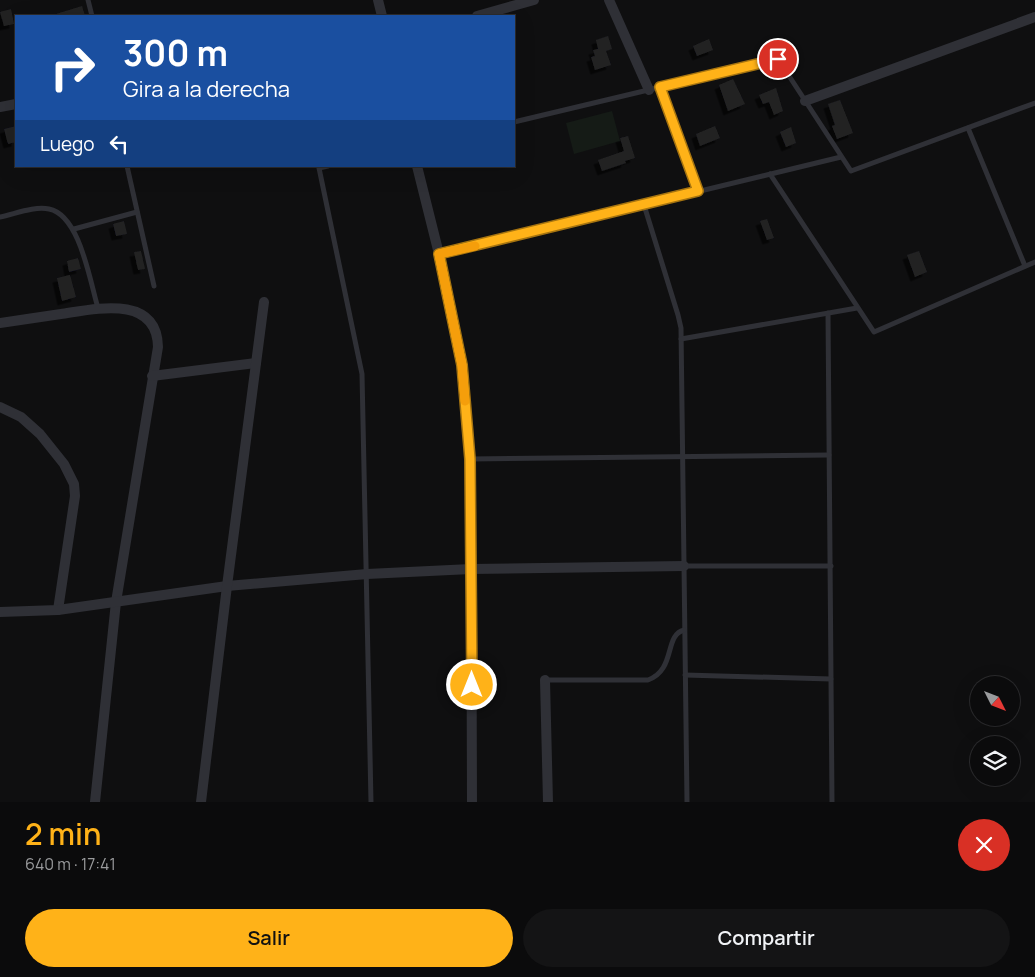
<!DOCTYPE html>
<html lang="es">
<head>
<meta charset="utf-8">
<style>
  :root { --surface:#0b0b0c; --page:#141415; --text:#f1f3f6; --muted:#9a9b9d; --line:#2b2b2d; --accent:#ffb218 }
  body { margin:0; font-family:Manrope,sans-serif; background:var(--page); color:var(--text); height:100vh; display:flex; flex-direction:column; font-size:19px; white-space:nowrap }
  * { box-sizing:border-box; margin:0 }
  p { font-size:16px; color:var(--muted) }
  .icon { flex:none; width:28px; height:28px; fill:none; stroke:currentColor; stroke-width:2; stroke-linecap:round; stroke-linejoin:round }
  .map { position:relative; height:802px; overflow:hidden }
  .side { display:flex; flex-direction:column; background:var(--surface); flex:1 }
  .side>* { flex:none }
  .hud { position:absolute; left:15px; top:15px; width:500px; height:152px; border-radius:0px; box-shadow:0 5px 20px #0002,0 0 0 1px var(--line); background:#1a4fa0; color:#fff; overflow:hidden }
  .needle { width:32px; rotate:132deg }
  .fabs { position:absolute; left:970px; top:676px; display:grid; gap:10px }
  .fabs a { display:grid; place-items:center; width:50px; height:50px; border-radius:50%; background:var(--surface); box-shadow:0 5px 20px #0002,0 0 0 1px var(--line); font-size:25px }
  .pin { position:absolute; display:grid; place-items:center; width:42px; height:42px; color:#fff; margin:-21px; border:2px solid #fff; border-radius:50%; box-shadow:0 1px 5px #0007 }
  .me { position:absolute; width:55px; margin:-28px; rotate:0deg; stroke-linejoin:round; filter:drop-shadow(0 0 4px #0008) }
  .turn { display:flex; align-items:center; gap:18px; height:105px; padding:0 25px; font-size:22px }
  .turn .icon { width:65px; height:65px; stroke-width:2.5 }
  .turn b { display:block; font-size:35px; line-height:42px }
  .then { display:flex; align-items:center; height:48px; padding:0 25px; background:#0003; gap:10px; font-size:19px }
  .round { display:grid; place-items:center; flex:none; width:52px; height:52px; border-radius:26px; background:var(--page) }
  .head { display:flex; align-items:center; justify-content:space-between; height:85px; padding:0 25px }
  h1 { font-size:30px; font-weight:600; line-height:38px; color:var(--accent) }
  .cta { display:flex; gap:10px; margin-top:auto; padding:10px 25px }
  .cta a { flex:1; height:58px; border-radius:30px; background:var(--accent); color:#111; font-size:20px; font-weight:600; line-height:58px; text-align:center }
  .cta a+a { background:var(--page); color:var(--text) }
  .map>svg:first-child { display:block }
</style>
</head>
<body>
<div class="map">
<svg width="1035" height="802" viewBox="0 0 1035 802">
  <defs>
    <filter id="shadow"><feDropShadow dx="-4.5" dy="4.5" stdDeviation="0" flood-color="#0009"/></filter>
  </defs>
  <rect width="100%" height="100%" fill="#0f0f10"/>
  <polygon fill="#151b16" points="612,111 620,141 574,154 566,123"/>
  <g fill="#222224" filter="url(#shadow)">
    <polygon points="82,6 85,16 56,16 56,14"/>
    <polygon points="11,9 14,24 4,26 0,12"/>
    <polygon points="608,36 612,49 606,51 611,65 595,70 591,57 595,56 593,50 598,49 596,40"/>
    <polygon points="709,39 713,50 697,56 693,46"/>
    <polygon points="733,79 745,104 728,111 719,85"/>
    <polygon points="776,88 783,111 774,115 769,102 763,104 759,95"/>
    <polygon points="840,100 853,133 837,139 832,126 835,125 828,104"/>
    <polygon points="16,126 16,142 8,144 4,129"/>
    <polygon points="715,126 720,138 700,146 696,134"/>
    <polygon points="791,127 796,143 786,147 780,132"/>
    <polygon points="628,136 635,158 625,161 626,163 602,171 598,160 624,151 620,138"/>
    <polygon points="767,219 774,238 767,240 760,221"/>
    <polygon points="124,221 127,234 116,236 113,224"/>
    <polygon points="141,251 145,269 138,270 134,252"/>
    <polygon points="919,251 927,272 915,277 907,255"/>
    <polygon points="78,258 81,269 69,272 67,261"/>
    <polygon points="70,275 76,297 62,301 57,278"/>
  </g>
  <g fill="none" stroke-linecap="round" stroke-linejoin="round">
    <g stroke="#2f3036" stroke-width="5">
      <polyline points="88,0 92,16"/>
      <polyline points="514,122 778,59 851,171 1035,103"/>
      <polyline points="968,128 1025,266"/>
      <polyline points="127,166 154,286"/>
      <polyline points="328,166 319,168 362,374 371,802"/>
      <polyline points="770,174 874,332 1035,262"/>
      <polyline points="644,205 678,315 681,328 687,802"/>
      <path d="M0,217C15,214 34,206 49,209C80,215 90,282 98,308"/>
      <polyline points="74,229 137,212"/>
      <polyline points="439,254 841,157"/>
      <polyline points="828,313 832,802"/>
      <polyline points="681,339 857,308"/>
      <polyline points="470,459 829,455"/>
      <polyline points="684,566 831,566"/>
      <polyline points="685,675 831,679"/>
      <path d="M545,680H648C676,670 664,635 684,630"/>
    </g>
    <g stroke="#2f3036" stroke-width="10">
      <polyline points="378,0 382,16"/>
      <polyline points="609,0 649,90"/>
      <polyline points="477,16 534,0"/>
      <polyline points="660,87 698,191"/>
      <polyline points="805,101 1035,17"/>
      <polyline points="0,107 16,104"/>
      <polyline points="417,166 439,254 462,365 471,472 472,802"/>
      <path d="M0,323C20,320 41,317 61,314C95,309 157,294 158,347L116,602L95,802"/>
      <polyline points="152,376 256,363"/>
      <polyline points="0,407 21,417 40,434 64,464 74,484 75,496 58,610"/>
      <polyline points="0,612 58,610 227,586 367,574 471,569 684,566"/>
      <polyline points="545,680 548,802"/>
      <polyline points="201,802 227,586 264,302"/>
    </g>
  </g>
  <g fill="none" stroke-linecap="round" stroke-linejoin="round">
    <g stroke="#a67410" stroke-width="12">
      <polyline id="route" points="472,685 470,459 462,365 439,254 698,191 660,87 778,59"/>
    </g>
    <use href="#route" stroke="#ffb218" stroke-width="9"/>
    <polyline stroke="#f59e0b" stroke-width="9" points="465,401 462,365 439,254 475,246"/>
  </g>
</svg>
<div class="fabs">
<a><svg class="needle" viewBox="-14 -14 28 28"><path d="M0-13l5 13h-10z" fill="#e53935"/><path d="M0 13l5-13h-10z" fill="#9a9b9d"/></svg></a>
<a><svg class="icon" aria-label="layers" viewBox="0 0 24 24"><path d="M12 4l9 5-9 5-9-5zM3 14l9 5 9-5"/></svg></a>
</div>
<div class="pin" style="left:778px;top:59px;background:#d93025"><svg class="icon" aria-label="arrive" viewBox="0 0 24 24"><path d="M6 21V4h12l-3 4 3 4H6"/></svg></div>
<svg class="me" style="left:472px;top:685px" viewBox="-20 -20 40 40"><circle r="17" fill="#ffb218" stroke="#fff" stroke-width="3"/><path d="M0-11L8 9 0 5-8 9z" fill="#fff"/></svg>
<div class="hud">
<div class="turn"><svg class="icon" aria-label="right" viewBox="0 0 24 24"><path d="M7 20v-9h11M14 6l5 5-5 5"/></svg><div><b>300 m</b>Gira a la derecha</div></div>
<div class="then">Luego<svg class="icon" aria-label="left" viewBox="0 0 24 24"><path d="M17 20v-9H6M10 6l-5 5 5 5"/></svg></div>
</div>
</div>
<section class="side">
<div class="head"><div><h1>2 min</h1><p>640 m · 17:41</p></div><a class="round" style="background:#d93025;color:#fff"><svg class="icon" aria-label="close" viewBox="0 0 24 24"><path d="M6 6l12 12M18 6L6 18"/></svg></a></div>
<div class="cta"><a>Salir</a><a>Compartir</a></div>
</section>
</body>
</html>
